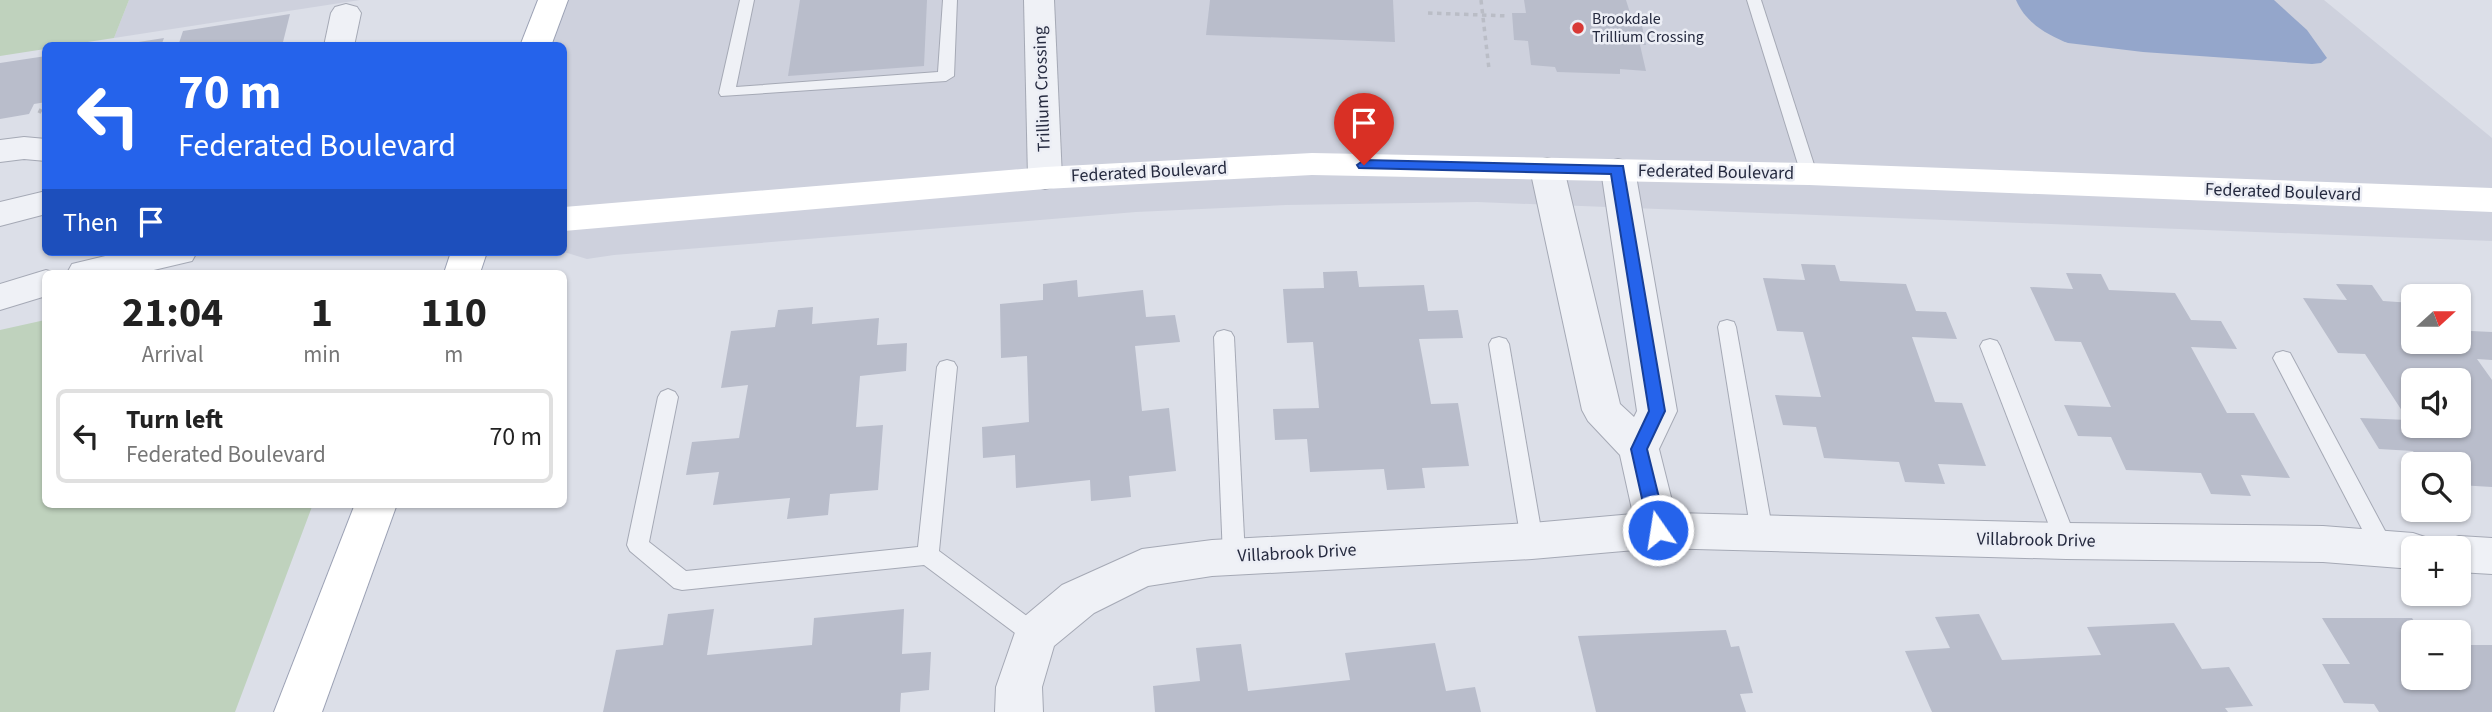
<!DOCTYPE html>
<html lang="en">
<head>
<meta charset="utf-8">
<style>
  :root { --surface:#fff; --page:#f6f6f6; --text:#222; --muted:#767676; --line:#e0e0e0 }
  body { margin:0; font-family:"Source Sans 3",sans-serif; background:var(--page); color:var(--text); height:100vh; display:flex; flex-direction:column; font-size:26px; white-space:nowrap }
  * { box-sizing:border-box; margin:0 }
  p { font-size:23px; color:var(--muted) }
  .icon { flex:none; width:38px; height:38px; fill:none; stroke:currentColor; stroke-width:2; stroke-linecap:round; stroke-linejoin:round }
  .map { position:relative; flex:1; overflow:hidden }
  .details { position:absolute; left:42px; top:270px; width:525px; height:238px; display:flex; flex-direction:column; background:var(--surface); border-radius:10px; box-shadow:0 2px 5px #0004 }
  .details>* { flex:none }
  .hud { position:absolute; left:42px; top:42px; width:525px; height:214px; border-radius:10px; box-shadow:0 2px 5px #0004; background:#2563eb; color:#fff; overflow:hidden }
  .needle { width:46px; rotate:69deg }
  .fabs { position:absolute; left:2401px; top:284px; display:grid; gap:14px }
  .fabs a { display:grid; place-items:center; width:70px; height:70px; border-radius:10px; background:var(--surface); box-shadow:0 2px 5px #0004; font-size:35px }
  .pin { position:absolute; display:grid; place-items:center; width:60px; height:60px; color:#fff; margin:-72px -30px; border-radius:50% 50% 50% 0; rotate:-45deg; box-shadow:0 0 7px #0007 }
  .pin .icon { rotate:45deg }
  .me { position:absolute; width:77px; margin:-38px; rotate:347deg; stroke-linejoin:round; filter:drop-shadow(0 0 5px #0008) }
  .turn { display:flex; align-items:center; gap:24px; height:147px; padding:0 21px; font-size:32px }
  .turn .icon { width:91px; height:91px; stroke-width:2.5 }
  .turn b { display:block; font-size:49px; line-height:60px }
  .then { display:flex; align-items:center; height:66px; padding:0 21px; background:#0003; gap:14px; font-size:26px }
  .eta { display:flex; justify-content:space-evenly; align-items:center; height:119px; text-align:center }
  .eta b { font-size:42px; font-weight:700; line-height:49px }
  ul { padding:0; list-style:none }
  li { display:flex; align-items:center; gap:21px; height:94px; margin:0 14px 10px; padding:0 7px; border:4px solid var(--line); border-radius:10px }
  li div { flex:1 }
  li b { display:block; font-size:26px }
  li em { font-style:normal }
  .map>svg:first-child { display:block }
</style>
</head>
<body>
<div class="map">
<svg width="2492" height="712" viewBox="0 0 2492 712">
  <rect width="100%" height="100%" fill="#dcdfe8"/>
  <g fill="#ced1dd">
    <polygon points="129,0 360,0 114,38"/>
    <polygon points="553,0 2324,0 2492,138 2492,241 1477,202 1286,205 1136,212 614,255 587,259 564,252 564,46 535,46"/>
  </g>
  <g fill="#bfd2bd">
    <polygon points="0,0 129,0 114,38 68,45 46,46 45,49 0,56"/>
    <polygon points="45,320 46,504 313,504 235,712 0,712 0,330"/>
  </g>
  <path fill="#94a6cb" d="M2016,0H2274L2307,30L2327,58L2321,63L2312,64L2143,52L2068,43C2047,35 2025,22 2016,0Z"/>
  <g fill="#b9bdcb" fill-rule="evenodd">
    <polygon points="800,0 927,0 924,66 788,76"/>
    <polygon points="1210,0 1393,0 1395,42 1206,35"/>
    <polygon points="1524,0 1626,0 1631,16 1640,16 1646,45 1640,45 1646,71 1620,69 1620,74 1557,72 1555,67 1531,65 1528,41 1514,40 1512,13 1526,13"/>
    <polygon points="290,14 282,46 178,46 183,31"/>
    <polygon points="164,38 161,46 126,46 126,44"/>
    <polygon points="46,56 46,102 34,104 29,114 0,119 0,63"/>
    <polygon points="1801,264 1835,265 1840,281 1906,284 1916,311 1946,312 1957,339 1912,337 1935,402 1962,403 1986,466 1938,464 1945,484 1905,482 1899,462 1824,458 1816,427 1783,425 1775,395 1821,397 1803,332 1777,331 1763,278 1805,280"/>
    <polygon points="1357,271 1359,287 1424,285 1428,311 1458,310 1463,338 1419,339 1431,404 1458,403 1469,466 1422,468 1425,488 1387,490 1384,469 1310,472 1307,439 1275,440 1273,409 1319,408 1313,342 1287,343 1283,289 1324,288 1323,272"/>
    <polygon points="2066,273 2101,274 2109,290 2175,293 2191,320 2221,321 2237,349 2191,347 2227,413 2254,413 2290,478 2241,475 2251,496 2211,494 2201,473 2126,470 2111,437 2078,436 2064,405 2111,407 2081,342 2055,341 2030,287 2073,289"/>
    <polygon points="1077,280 1078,297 1143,290 1146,317 1175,315 1180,342 1135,346 1142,411 1169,408 1176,471 1129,476 1131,497 1091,501 1090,480 1016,488 1015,455 983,458 982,427 1029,422 1027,356 1001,358 1000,304 1043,300 1043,284"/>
    <path d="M2336,284L2372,285L2383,301L2413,303V341H2459V314L2471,331L2492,332V360L2477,359L2492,380V487L2459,485V464H2421L2413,451L2379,449L2360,418L2408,420L2365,354L2338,353L2303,298L2347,300ZM2413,380H2459V425H2413Z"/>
    <polygon points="813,307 812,324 879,318 877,345 907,343 906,371 860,376 856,427 883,425 878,490 830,494 828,515 787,519 790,498 713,505 719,472 686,475 692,442 739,438 748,385 721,388 731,331 775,327 778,310"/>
    <polygon points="714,609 707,655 812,645 814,618 904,609 902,654 931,652 929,690 901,693 900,712 603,712 616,650 663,645 668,614"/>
    <polygon points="1979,614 2002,660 2101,655 2087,627 2174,623 2202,669 2229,667 2253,706 2225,708 2228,712 1932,712 1905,651 1950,648 1935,617"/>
    <polygon points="2322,618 2412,618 2421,632 2413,632 2413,677 2459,677 2459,645 2492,645 2492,712 2379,712 2374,704 2344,703 2322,664 2350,664"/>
    <polygon points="1726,630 1731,647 1739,646 1753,693 1740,694 1746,712 1596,712 1578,636"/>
    <polygon points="1435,643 1446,691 1475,687 1481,712 1155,712 1153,686 1200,681 1196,648 1241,644 1248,691 1350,680 1345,653"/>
  </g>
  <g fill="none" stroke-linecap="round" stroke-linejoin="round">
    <g stroke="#a5a9b5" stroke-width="2">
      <g id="service">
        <polygon points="740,0 754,0 736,87 938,72 943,0 957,0 954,76 946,81 721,96 719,93"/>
        <polygon points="1747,0 1761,0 1817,174 1815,178 1803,178 1801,174"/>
        <polygon points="1727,320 1734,322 1736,327 1773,533 1770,539 1762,542 1754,539 1751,533 1718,327 1720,322"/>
        <polygon points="1224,330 1231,332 1234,337 1245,557 1242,563 1234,566 1226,563 1223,557 1214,337 1217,332"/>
        <polygon points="1499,337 1506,339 1509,344 1543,541 1540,547 1532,550 1524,547 1521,541 1489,344 1492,339"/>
        <polygon points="1990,339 1997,341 2000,346 2077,541 2074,547 2066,550 2058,547 2055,541 1980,346 1983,341"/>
        <polygon points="2283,351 2290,353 2391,542 2394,548 2391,554 2383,557 2375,554 2273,358 2276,353"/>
        <polygon points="947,360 954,362 957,367 939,551 1043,628 1046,635 1043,642 1035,645 1027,642 924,565 682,590 674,588 630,551 627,545 658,397 661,392 668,389 675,392 678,397 649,542 686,571 918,547 937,367 940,362"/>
      </g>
    </g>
    <g stroke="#a5a9b5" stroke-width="2">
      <g id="minor">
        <polygon points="1024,0 1054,0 1062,178 1057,186 1045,189 1033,186 1028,178"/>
        <polygon points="346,4 357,7 361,13 354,46 324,46 331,13 335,7"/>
        <polygon points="24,137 46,139 46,161 24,159 0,162 0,140"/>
        <polygon points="1547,158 1559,161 1564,169 1620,404 1634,417 1637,411 1601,170 1606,162 1618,159 1630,162 1635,170 1677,411 1659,449 1675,513 2066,523 2323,526 2413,533 2428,538 2433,548 2413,548 2413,569 2323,562 2066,559 1658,548 1532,559 1212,576 1148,586 1094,613 1054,646 1042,687 1043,712 995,712 996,687 1019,621 1062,585 1142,549 1212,540 1532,523 1633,514 1620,455 1588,421 1582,410 1530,169 1535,161"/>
        <polygon points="46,191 46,214 0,226 0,202"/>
        <polygon points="2459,536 2492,538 2492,574 2459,572 2459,548 2440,548 2444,541"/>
      </g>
    </g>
    <g stroke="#a5a9b5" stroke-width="2">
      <g id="tertiary">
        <polygon points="122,252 197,252 192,261 141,273 67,273 72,264"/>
        <polygon points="46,270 56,273 46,273 46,296 0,310 0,284"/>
      </g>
    </g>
    <g stroke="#9ba1b4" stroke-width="2">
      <g id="primary">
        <polygon points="538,0 568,0 551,46 520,46"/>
        <polygon points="451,252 487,252 480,273 444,273"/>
        <polygon points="355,504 397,504 322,712 274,712"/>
      </g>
    </g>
    <g stroke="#babdc6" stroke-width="3.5" stroke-dasharray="4.5 4.5" stroke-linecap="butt">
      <polyline points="1481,0 1489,69"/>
      <polyline points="1428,13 1508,16"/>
      <polyline points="39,113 45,102"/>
    </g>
    <use href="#service" fill="#eff1f6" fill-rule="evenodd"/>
    <use href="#minor" fill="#eff1f6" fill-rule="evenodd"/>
    <use href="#tertiary" fill="#eff1f6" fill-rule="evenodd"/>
    <polygon fill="#fff" fill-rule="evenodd" points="1312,153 1809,163 2492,188 2492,212 1809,185 1312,175 1045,189 564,231 564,207 1045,167"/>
    <use href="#primary" fill="#fff" fill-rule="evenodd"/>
  </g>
  <polygon fill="#2563eb" stroke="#184099" stroke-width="2" points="1364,160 1623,166 1665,411 1647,449 1667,530 1664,535 1658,538 1652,535 1649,530 1631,449 1649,411 1611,174 1359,168 1357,165"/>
  <circle fill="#d83936" stroke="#eceef5" stroke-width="2.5" cx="1578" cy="28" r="7"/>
  <g text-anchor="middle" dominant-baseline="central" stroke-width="5" stroke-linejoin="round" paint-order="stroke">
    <g font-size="16" fill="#252a3f" stroke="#eceef5" text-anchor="start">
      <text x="1592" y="19">Brookdale<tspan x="1592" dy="18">Trillium Crossing</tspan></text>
    </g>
    <g font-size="18" fill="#252a3f" stroke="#eceef5">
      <text transform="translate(1042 89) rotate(-92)">Trillium Crossing</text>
      <text transform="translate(1149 172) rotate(-3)">Federated Boulevard</text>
      <text transform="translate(1716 172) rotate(1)">Federated Boulevard</text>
      <text transform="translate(2283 192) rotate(2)">Federated Boulevard</text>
      <text transform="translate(2036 540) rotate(1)">Villabrook Drive</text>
      <text transform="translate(1297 553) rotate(-3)">Villabrook Drive</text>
    </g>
  </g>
</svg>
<div class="fabs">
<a><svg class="needle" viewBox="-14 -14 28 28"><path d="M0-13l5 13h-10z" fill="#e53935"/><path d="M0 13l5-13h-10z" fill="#767676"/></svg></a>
<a><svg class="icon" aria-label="sound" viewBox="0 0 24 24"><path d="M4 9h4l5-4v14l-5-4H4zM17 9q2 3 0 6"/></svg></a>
<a><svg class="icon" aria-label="search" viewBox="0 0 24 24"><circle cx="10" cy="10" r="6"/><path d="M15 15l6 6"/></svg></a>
<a>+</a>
<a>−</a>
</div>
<div class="pin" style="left:1364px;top:165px;background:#d93025"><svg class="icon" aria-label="arrive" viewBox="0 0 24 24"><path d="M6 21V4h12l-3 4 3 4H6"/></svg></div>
<svg class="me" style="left:1658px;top:530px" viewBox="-20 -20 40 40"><circle r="17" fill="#2563eb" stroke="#fff" stroke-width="3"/><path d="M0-11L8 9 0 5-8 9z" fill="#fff"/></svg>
<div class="hud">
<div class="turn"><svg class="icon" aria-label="left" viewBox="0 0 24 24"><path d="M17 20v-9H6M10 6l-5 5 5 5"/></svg><div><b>70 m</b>Federated Boulevard</div></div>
<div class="then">Then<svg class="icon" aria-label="arrive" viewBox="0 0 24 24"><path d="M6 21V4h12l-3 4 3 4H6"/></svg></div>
</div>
<section class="details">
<div class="eta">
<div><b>21:04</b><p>Arrival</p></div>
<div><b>1</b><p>min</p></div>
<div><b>110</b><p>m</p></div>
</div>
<ul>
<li><svg class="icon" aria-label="left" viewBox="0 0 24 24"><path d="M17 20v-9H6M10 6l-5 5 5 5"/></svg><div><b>Turn left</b><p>Federated Boulevard</p></div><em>70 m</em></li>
</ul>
</section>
</div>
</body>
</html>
